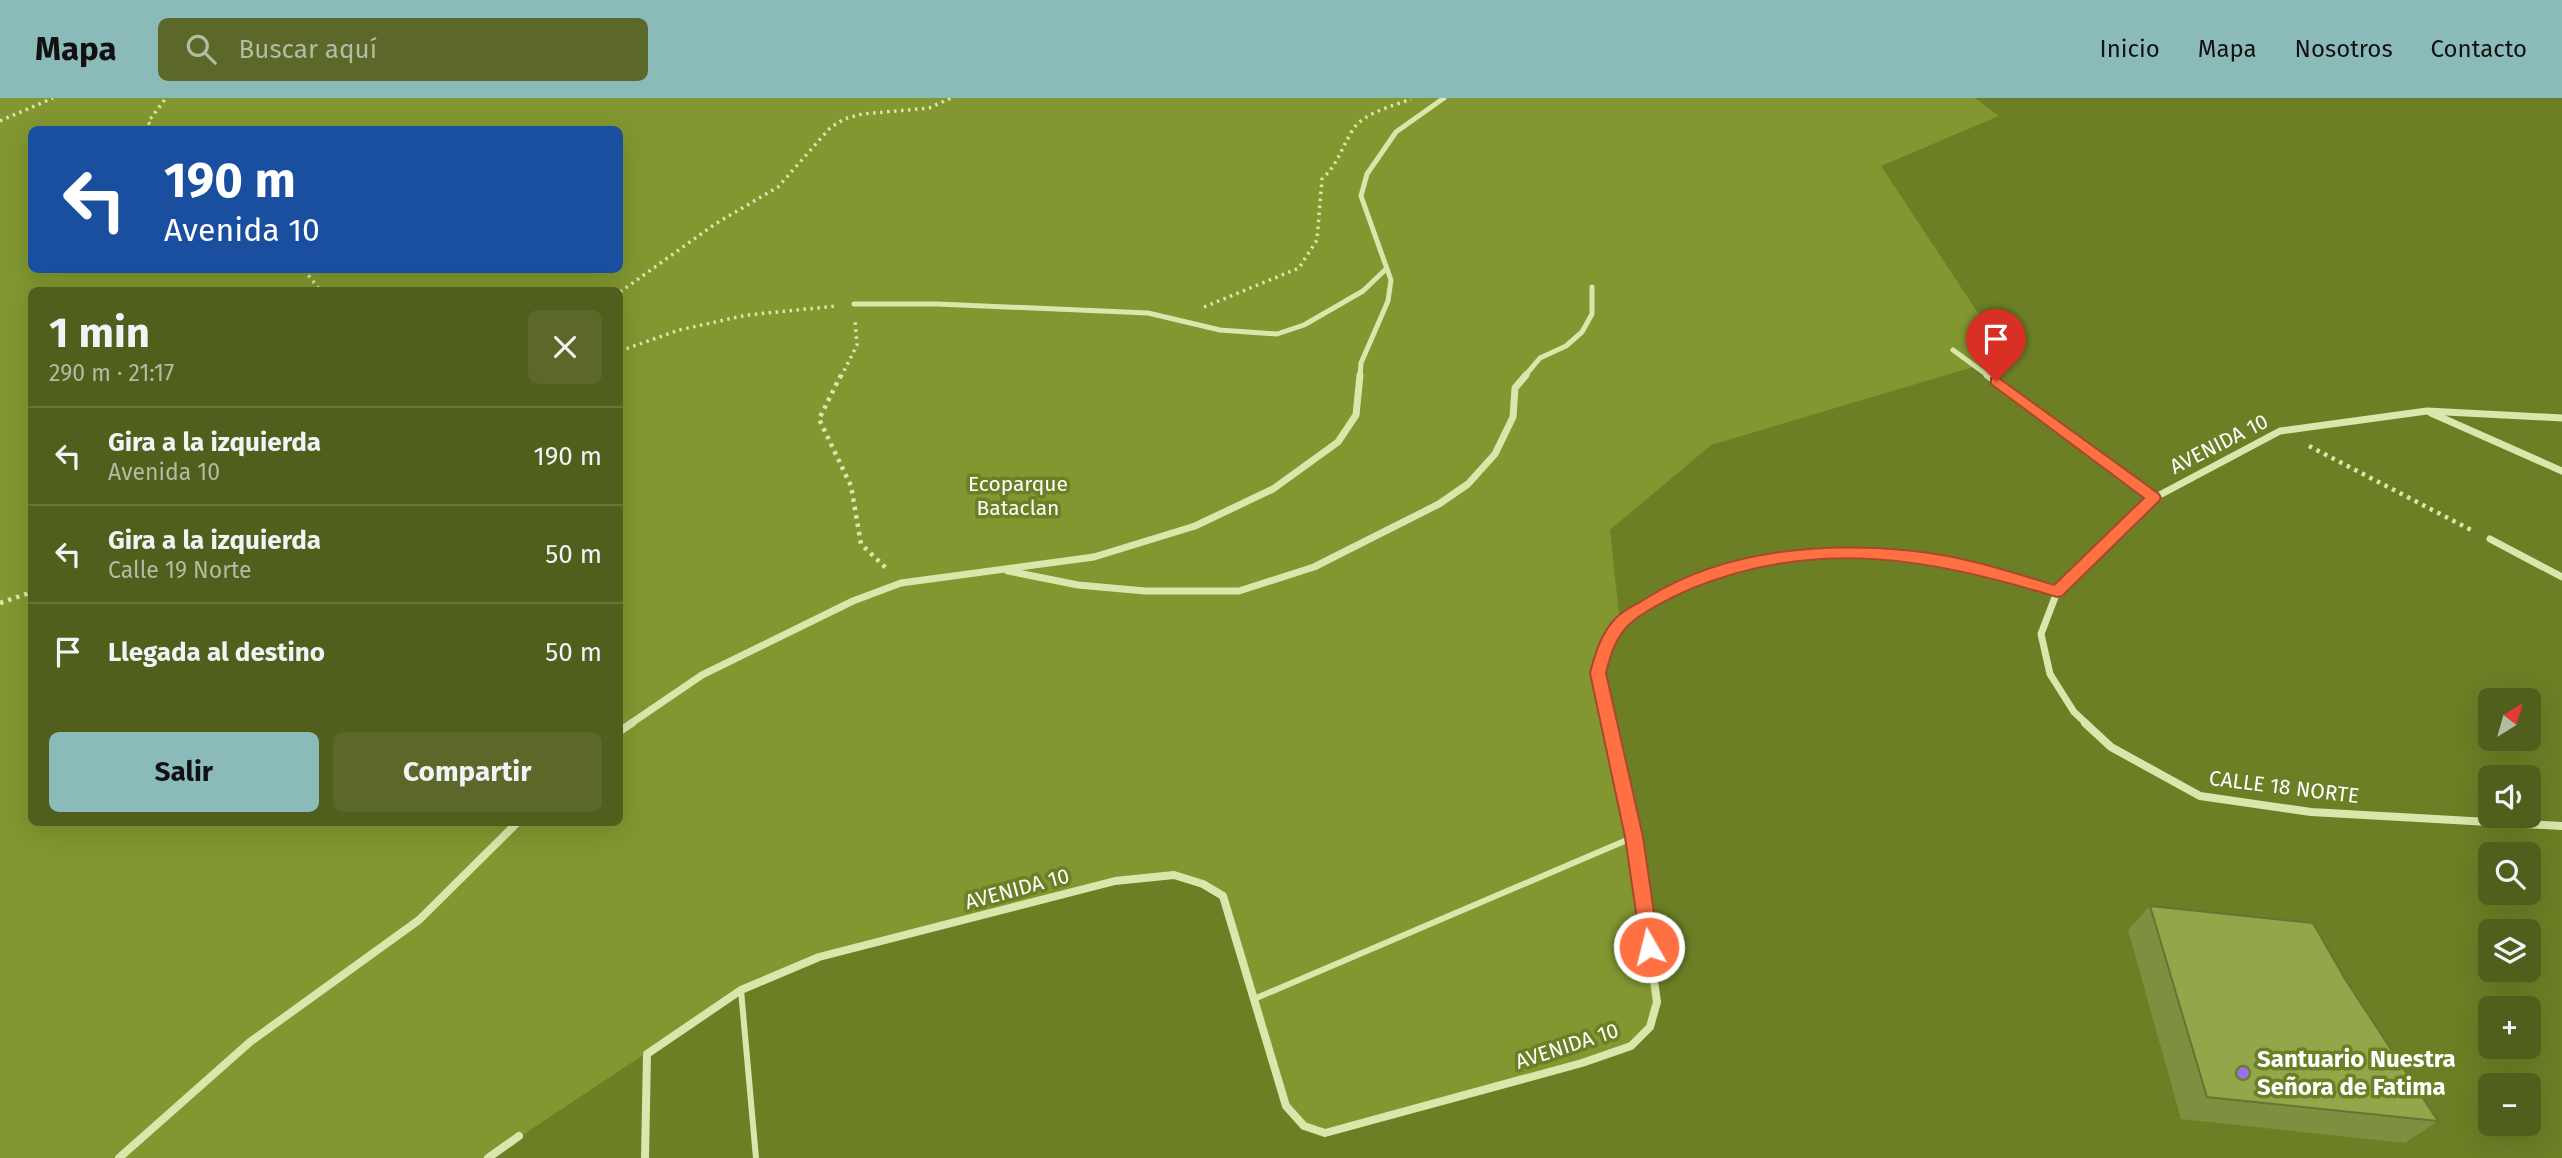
<!DOCTYPE html>
<html lang="es">
<head>
<meta charset="utf-8">
<style>
  :root { --surface:#515f1c; --page:#5b6829; --text:#f1f3f6; --muted:#b4bba3; --line:#67743b; --accent:#8bbbb9 }
  body { margin:0; font-family:"Fira Sans",sans-serif; background:var(--page); color:var(--text); height:100vh; display:flex; flex-direction:column; font-size:26px; white-space:nowrap }
  * { box-sizing:border-box; margin:0 }
  p { font-size:23px; color:var(--muted) }
  .icon { flex:none; width:38px; height:38px; fill:none; stroke:currentColor; stroke-width:2; stroke-linecap:round; stroke-linejoin:round }
  .map { position:relative; flex:1; overflow:hidden }
  .sheet { position:absolute; left:28px; top:189px; width:595px; height:539px; display:flex; flex-direction:column; background:var(--surface); border-radius:10px; box-shadow:0 7px 28px #0002 }
  .sheet>* { flex:none }
  .hud { position:absolute; left:28px; top:28px; width:595px; height:147px; border-radius:10px; box-shadow:0 7px 28px #0002; background:#1a4fa0; color:#fff; overflow:hidden }
  .needle { width:46px; rotate:37deg }
  .buttons { position:absolute; left:2478px; top:590px; display:grid; gap:14px }
  .buttons a { display:grid; place-items:center; width:63px; height:63px; border-radius:10px; background:var(--surface); box-shadow:0 7px 28px #0002; font-size:35px }
  .pin { position:absolute; display:grid; place-items:center; width:60px; height:60px; color:#fff; margin:-72px -30px; border-radius:50% 50% 50% 0; rotate:-45deg; box-shadow:0 0 7px #0007 }
  .pin .icon { rotate:45deg }
  .me { position:absolute; width:77px; margin:-38px; rotate:352deg; stroke-linejoin:round; filter:drop-shadow(0 0 5px #0008) }
  .turn { display:flex; align-items:center; gap:24px; height:147px; padding:0 21px; font-size:32px }
  .turn .icon { width:91px; height:91px; stroke-width:2.5 }
  .turn b { display:block; font-size:49px; line-height:60px }
  .round { display:grid; place-items:center; flex:none; width:74px; height:74px; border-radius:10px; background:var(--page) }
  .summary { display:flex; align-items:center; justify-content:space-between; height:119px; padding:0 21px }
  h1 { font-size:42px; font-weight:700; line-height:52px }
  .cta { display:flex; gap:14px; margin-top:auto; padding:14px 21px }
  .cta a { flex:1; height:80px; border-radius:10px; background:var(--accent); color:#111; font-size:28px; font-weight:700; line-height:80px; text-align:center }
  .cta a+a { background:var(--page); color:var(--text) }
  ul { padding:0; list-style:none }
  li { display:flex; align-items:center; gap:21px; height:98px; padding:0 21px; border-top:2px solid var(--line) }
  li div { flex:1 }
  li b { display:block; font-size:26px }
  li em { font-style:normal }
  header { display:flex; align-items:center; gap:42px; box-sizing:border-box; height:98px; padding:0 35px; background:var(--accent); color:#111 }
  header strong { font-size:33px }
  nav { display:flex; gap:38px; margin-inline-start:auto; font-size:24px }
  .search { width:490px; height:63px; background:var(--page); display:flex; align-items:center; gap:18px; box-sizing:border-box; padding:0 24px; border-radius:10px; color:var(--muted); font-size:26px }
  .map>svg:first-child { display:block }
</style>
</head>
<body>
<header>
<strong>Mapa</strong>
<div class="search"><svg class="icon" aria-label="search" viewBox="0 0 24 24"><circle cx="10" cy="10" r="6"/><path d="M15 15l6 6"/></svg>Buscar aquí</div>
<nav><a>Inicio</a><a>Mapa</a><a>Nosotros</a><a>Contacto</a></nav>
</header>
<div class="map">
<svg width="2562" height="1060" viewBox="0 0 2562 1060">
  <rect width="100%" height="100%" fill="#6c7f25"/>
  <path fill="#829730" fill-rule="evenodd" d="M0,0H1975L1999,18L1881,68L2007,259L1711,347L1610,432L1620,525L1604,551L1598,575L1634,739L1657,904L1650,929L1631,948L1325,1035L1304,1028L1286,1008L1223,798L1174,777L1115,783L819,859L741,892L488,1060H0ZM32,32H620V172H32ZM32,192H620V724H32Z"/>
  <g fill="none" stroke-linecap="round" stroke-linejoin="round">
    <g stroke="#dae6ab" stroke-width="3.5" stroke-dasharray="2.5 4.5" stroke-linecap="butt">
      <polyline points="0,23 53,0"/>
      <polyline points="154,32 148,24 166,0"/>
      <polyline points="304,172 320,192"/>
      <polyline points="620,194 715,126 778,89 830,30 844,21 862,16 929,10 951,0"/>
      <path d="M1204,209L1299,170L1317,142L1322,81C1338,66 1341,51 1352,33C1362,15 1393,8 1411,1"/>
      <polyline points="620,253 679,232 747,217 837,208"/>
      <polyline points="841,279 857,247 855,222"/>
    </g>
    <g stroke="#dae6ab" stroke-width="4.5" stroke-dasharray="3.5 5" stroke-linecap="butt">
      <polyline points="841,277 819,321 851,388 861,446 888,472"/>
      <polyline points="2309,348 2475,434"/>
      <polyline points="0,505 32,494"/>
    </g>
    <g stroke="#dae6ab" stroke-width="6">
      <polyline points="741,892 756,1060"/>
      <polyline points="1254,901 1634,739"/>
    </g>
    <g stroke="#dae6ab" stroke-width="5">
      <polyline points="854,206 937,206 1148,215 1220,232 1277,236 1304,227 1363,193 1386,171"/>
      <polyline points="1953,252 1990,279"/>
      <polyline points="1360,279 1361,265 1388,203 1391,182 1361,98 1367,76 1396,34 1444,0"/>
      <polyline points="1524,279 1540,260 1566,248 1582,234 1592,216 1592,189"/>
    </g>
    <g stroke="#dae6ab" stroke-width="7">
      <polyline points="1987,277 2154,400"/>
      <polyline points="2431,315 2562,373"/>
      <polyline points="2490,441 2562,479"/>
      <polyline points="1008,473 1078,487 1145,493 1239,493 1314,469 1439,406 1468,386 1495,356 1513,319 1515,290 1526,277"/>
      <polyline points="630,626 702,577 853,503 901,485 1094,459 1195,428 1273,391 1338,344 1356,317 1360,277"/>
      <path d="M1609,626C1606,611 1597,590 1598,575C1600,538 1630,515 1659,500C1788,432 1924,455 2057,494"/>
      <polyline points="2087,626 2074,614 2050,576 2041,536 2057,494 2154,400 2280,333 2427,313 2562,320"/>
    </g>
    <g stroke="#dae6ab" stroke-width="8">
      <polyline points="2085,625 2111,649 2200,698 2311,714 2562,728"/>
      <polyline points="620,633 632,625"/>
      <polyline points="119,1060 250,944 419,822 518,724"/>
      <polyline points="488,1060 519,1038"/>
      <polyline points="645,1060 647,956 741,892 819,859 1115,783 1174,777 1203,786 1223,798 1286,1008 1304,1028 1325,1035 1582,965 1631,948 1650,929 1657,904 1634,739 1609,625"/>
    </g>
  </g>
  <polygon fill="#7e8f3f" points="2150,808 2438,1023 2405,1045 2181,1021 2128,832"/>
  <polygon fill="#93a649" stroke="#677433" stroke-width="2" points="2150,808 2313,825 2345,881 2438,1023 2207,999"/>
  <path fill="#ff7043" stroke="#a6492c" stroke-width="2" d="M1996,278L2159,396L2161,400L2159,403L2062,498L2057,499C1932,461 1818,439 1693,490C1674,498 1637,516 1625,531C1614,544 1610,559 1606,575L1643,739L1659,849L1656,855L1649,857L1642,855L1625,739L1590,575C1595,556 1601,536 1614,522C1621,513 1636,507 1645,501C1724,451 1824,444 1914,453C1962,458 2008,473 2054,487L2144,400L1991,286V280Z"/>
  <circle fill="#9e70f0" stroke="#6c7f25" stroke-width="2.5" cx="2243" cy="975" r="7"/>
  <g text-anchor="middle" dominant-baseline="central" stroke-width="7" stroke-linejoin="round" paint-order="stroke">
    <g font-size="21" fill="#fff" stroke="#6c7f25">
      <text transform="translate(2219 346) rotate(-27)">AVENIDA 10</text>
      <text transform="translate(2284 689) rotate(7)">CALLE 18 NORTE</text>
      <text transform="translate(1017 791) rotate(-15)">AVENIDA 10</text>
      <text transform="translate(1567 948) rotate(-18)">AVENIDA 10</text>
    </g>
    <g font-size="21" fill="#fff" stroke="#6c7f25">
      <text x="1018" y="386">Ecoparque<tspan x="1018" dy="24">Bataclan</tspan></text>
    </g>
    <g font-size="24" font-weight="bold" fill="#fff" stroke="#6c7f25" text-anchor="start">
      <text x="2257" y="961">Santuario Nuestra<tspan x="2257" dy="28">Señora de Fatima</tspan></text>
    </g>
  </g>
</svg>
<div class="buttons">
<a><svg class="needle" viewBox="-14 -14 28 28"><path d="M0-13l5 13h-10z" fill="#e53935"/><path d="M0 13l5-13h-10z" fill="#b4bba3"/></svg></a>
<a><svg class="icon" aria-label="sound" viewBox="0 0 24 24"><path d="M4 9h4l5-4v14l-5-4H4zM17 9q2 3 0 6"/></svg></a>
<a><svg class="icon" aria-label="search" viewBox="0 0 24 24"><circle cx="10" cy="10" r="6"/><path d="M15 15l6 6"/></svg></a>
<a><svg class="icon" aria-label="layers" viewBox="0 0 24 24"><path d="M12 4l9 5-9 5-9-5zM3 14l9 5 9-5"/></svg></a>
<a>+</a>
<a>−</a>
</div>
<div class="pin" style="left:1996px;top:283px;background:#d93025"><svg class="icon" aria-label="arrive" viewBox="0 0 24 24"><path d="M6 21V4h12l-3 4 3 4H6"/></svg></div>
<svg class="me" style="left:1649px;top:849px" viewBox="-20 -20 40 40"><circle r="17" fill="#ff7043" stroke="#fff" stroke-width="3"/><path d="M0-11L8 9 0 5-8 9z" fill="#fff"/></svg>
<div class="hud">
<div class="turn"><svg class="icon" aria-label="left" viewBox="0 0 24 24"><path d="M17 20v-9H6M10 6l-5 5 5 5"/></svg><div><b>190 m</b>Avenida 10</div></div>
</div>
<section class="sheet">
<div class="summary"><div><h1>1 min</h1><p>290 m · 21:17</p></div><a class="round"><svg class="icon" aria-label="close" viewBox="0 0 24 24"><path d="M6 6l12 12M18 6L6 18"/></svg></a></div>
<ul>
<li><svg class="icon" aria-label="left" viewBox="0 0 24 24"><path d="M17 20v-9H6M10 6l-5 5 5 5"/></svg><div><b>Gira a la izquierda</b><p>Avenida 10</p></div><em>190 m</em></li>
<li><svg class="icon" aria-label="left" viewBox="0 0 24 24"><path d="M17 20v-9H6M10 6l-5 5 5 5"/></svg><div><b>Gira a la izquierda</b><p>Calle 19 Norte</p></div><em>50 m</em></li>
<li><svg class="icon" aria-label="arrive" viewBox="0 0 24 24"><path d="M6 21V4h12l-3 4 3 4H6"/></svg><div><b>Llegada al destino</b></div><em>50 m</em></li>
</ul>
<div class="cta"><a>Salir</a><a>Compartir</a></div>
</section>
</div>
</body>
</html>
